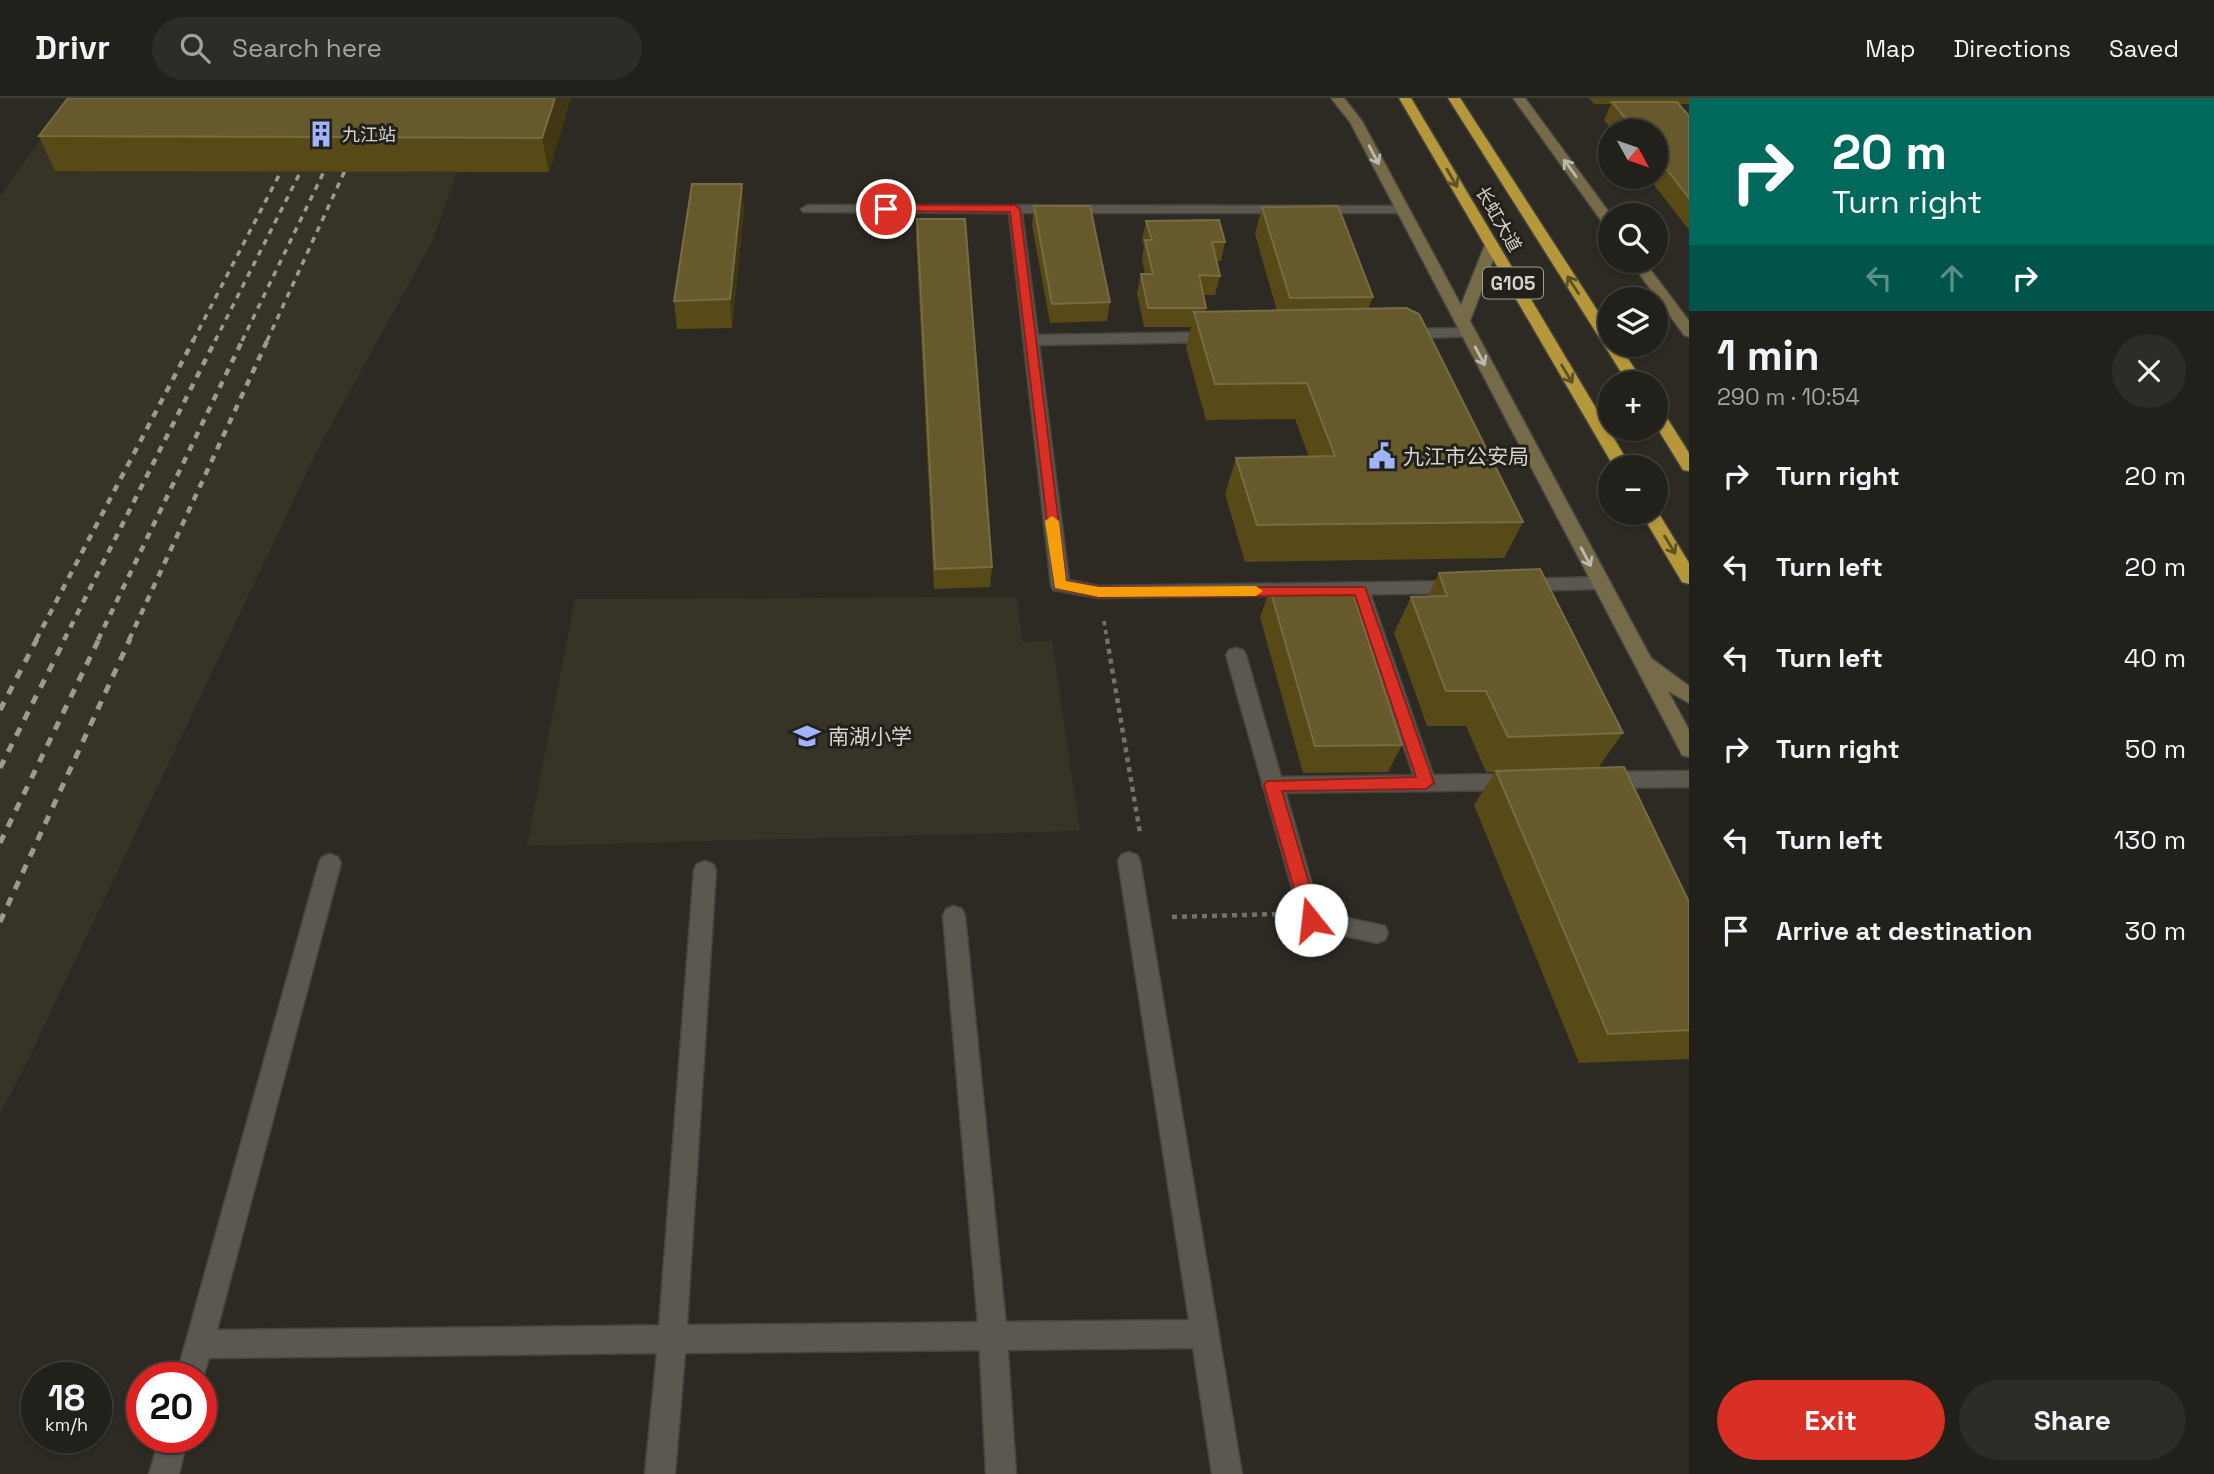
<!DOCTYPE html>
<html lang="en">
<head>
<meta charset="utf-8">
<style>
  :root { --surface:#21201a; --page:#2d2d27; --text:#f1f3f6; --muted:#a2a3a2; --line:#3e3e39; --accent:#d93025 }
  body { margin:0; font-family:"Space Grotesk","Noto Sans SC",sans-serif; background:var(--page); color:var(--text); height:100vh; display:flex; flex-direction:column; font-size:26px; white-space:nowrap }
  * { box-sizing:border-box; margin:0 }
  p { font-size:23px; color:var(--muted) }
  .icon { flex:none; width:38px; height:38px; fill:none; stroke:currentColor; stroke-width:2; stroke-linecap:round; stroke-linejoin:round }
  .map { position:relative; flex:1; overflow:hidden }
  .drawer { display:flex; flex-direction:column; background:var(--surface); width:525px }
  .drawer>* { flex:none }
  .hud { background:#00695c; color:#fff; overflow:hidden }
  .needle { width:46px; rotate:130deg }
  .fabs { position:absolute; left:1598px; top:21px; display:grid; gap:14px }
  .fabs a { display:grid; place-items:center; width:70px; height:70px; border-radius:50%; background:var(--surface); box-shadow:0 2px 5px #0004,0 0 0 2px var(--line); font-size:35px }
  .speed { position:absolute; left:21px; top:1264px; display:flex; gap:14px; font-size:35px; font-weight:700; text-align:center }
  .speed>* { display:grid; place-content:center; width:91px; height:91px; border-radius:50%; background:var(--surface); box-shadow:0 2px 5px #0004,0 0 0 2px var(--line); line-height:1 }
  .speed small { font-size:18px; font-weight:400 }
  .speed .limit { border:10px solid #d22; background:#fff; color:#111 }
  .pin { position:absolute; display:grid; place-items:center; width:60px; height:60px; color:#fff; margin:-30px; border:4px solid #fff; border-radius:50%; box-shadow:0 2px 7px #0007 }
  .me { position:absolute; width:77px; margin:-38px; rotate:344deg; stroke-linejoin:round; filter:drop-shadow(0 0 5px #0008) }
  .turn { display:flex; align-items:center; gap:24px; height:147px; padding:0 28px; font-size:32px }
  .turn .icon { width:91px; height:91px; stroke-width:2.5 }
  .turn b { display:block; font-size:49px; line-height:60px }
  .lanes { display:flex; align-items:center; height:66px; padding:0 28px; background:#0003; justify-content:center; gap:35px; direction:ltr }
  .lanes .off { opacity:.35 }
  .round { display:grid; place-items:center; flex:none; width:74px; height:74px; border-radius:37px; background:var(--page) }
  .head { display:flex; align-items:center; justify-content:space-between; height:119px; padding:0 28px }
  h1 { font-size:42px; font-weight:700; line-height:52px }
  .cta { display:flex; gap:14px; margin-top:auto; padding:14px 28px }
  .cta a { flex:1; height:80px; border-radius:42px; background:var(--accent); color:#fff; font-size:28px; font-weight:700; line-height:80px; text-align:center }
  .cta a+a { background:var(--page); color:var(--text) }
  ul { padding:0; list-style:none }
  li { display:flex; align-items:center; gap:21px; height:91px; padding:0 28px }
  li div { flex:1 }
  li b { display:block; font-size:26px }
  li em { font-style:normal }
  header { display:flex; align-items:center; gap:42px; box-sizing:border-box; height:98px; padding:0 35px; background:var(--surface); border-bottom:2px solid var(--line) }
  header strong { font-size:33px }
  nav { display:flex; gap:38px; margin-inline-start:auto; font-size:24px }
  .search { width:490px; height:63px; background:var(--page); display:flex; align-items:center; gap:18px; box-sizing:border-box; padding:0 24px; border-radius:38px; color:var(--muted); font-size:26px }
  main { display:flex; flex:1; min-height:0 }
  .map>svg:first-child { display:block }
</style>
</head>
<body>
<header>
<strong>Drivr</strong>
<div class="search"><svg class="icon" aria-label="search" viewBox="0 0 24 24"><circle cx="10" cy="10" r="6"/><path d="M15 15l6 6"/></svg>Search here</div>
<nav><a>Map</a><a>Directions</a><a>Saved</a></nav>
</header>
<main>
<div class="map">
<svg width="1689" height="1376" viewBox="0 0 1689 1376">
  <rect width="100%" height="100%" fill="#2c2a22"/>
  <g fill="#373326">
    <polygon points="70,0 484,0 432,144 319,349 26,966 0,1016 0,98"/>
    <polygon points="1017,499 1022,544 1052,543 1080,733 527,748 575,501"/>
  </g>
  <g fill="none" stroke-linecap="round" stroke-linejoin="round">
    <g stroke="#46443f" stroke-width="3">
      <g id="lane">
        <polygon points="1360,486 1367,487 1369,492 1436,685 1433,691 1426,693 1419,691 1416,685 1351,492 1353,487"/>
        <polygon points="1236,550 1243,552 1246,557 1320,814 1385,828 1388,835 1385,842 1377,845 1303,829 1226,557 1229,552"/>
        <polygon points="705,763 713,766 716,772 686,1242 682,1252 672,1256 662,1252 658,1242 694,772 697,766"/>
        <polygon points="954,808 962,811 965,818 1007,1238 1016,1376 986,1376 979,1238 943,818 946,811"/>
      </g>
    </g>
    <g stroke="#46443f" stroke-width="3">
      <g id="street">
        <polygon points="808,107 1407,108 1407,114 1402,115 1022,115 1038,237 1217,234 1225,239 1217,244 1039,247 1069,482 1099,488 1461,483 1468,484 1470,489 1468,494 1461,495 1099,500 1053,492 1051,487 1009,115 803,114 801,111"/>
        <polygon points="1468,230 1473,232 1476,235 1473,238 1400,241 1392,236 1400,231"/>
        <polygon points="1599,479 1606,480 1608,485 1606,490 1599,491 1521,493 1514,492 1512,487 1514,482 1521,481"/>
        <polygon points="1689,673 1689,689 1603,690 1596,688 1593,682 1596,676 1603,674"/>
        <polygon points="1515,676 1522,678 1525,684 1522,690 1515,692 1272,695 1265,693 1262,687 1265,681 1272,679"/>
        <polygon points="1129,754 1137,757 1140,763 1242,1376 1212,1376 1193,1250 685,1255 675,1376 645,1376 657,1255 209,1260 201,1286 201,1279 176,1279 319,765 322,759 330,756 338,759 341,765 217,1232 1189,1222 1118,763 1121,757"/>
        <polygon points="160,1339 188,1339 179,1376 149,1376"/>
      </g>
    </g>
    <g stroke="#46443f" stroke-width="3">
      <g id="secondary">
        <polygon points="1331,0 1344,0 1362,23 1461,207 1484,149 1491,145 1498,149 1470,223 1651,560 1689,588 1689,605 1668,593 1689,632 1689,659 1682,657 1679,651 1350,24"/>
        <polygon points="1513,0 1525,0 1611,117 1610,129 1605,128"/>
        <polygon points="1630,163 1644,163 1689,223 1689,239 1684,237"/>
      </g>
    </g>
    <g stroke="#46443f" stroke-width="3">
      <g id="highway">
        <polygon points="1399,0 1411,0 1631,369 1614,369"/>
        <polygon points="1448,0 1460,0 1610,232 1610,247 1619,247 1644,285 1628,285"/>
        <polygon points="1656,311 1662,312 1689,355 1689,373 1683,372 1656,328"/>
        <polygon points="1656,411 1689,465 1689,486 1682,484 1641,415 1656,415"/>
      </g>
    </g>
    <polyline stroke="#74726c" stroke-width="3.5" stroke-dasharray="4.5 4.5" stroke-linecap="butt" points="1104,523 1107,542"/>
    <g stroke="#74726c" stroke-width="4.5" stroke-dasharray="5 5" stroke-linecap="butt">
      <polyline points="1107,541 1140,735"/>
      <polyline points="1172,819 1279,816"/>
    </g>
    <use href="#lane" fill="#5b5850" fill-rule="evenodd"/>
    <use href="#street" fill="#5b5850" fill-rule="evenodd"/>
    <use href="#secondary" fill="#766b49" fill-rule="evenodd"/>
    <use href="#highway" fill="#b4983a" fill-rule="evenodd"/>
    <g stroke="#9c9a94" stroke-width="3.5" stroke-dasharray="6 6" stroke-linecap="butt">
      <polyline points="193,243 290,56"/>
      <polyline points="215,243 309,57"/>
      <polyline points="242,243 332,57"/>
      <polyline points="267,243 353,55"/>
    </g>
    <g stroke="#9c9a94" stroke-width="4.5" stroke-dasharray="7 7" stroke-linecap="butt">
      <polyline points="36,542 194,241"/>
      <polyline points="64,542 216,241"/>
      <polyline points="98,542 243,241"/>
      <polyline points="129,542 268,241"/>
    </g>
    <g stroke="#9c9a94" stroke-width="5" stroke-dasharray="9 9" stroke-linecap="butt">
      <polyline points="0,612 37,541"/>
      <polyline points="0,670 65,541"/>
      <polyline points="0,745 99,541"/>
      <polyline points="0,824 130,541"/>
    </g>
  </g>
  <g fill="#584a17">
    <polygon points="68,0 571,0 549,74 55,73 39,38"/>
    <polygon points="1589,0 1689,0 1689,6 1679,6 1689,18 1689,132 1648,79 1656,79 1656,33 1613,33 1604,22 1611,6 1594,6"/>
    <polygon points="742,86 744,113 732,230 677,231 674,203"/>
    <polygon points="1034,108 1110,204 1107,223 1050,225 1032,127"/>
    <polygon points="1262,109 1373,199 1368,211 1523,424 1504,460 1245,464 1225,396 1236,360 1309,359 1295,321 1206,322 1186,250 1191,229 1144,229 1137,195 1141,176 1145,176 1142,161 1144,148 1142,142 1146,123 1225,144 1221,163 1216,163 1220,178 1215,197 1203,197 1206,210 1205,214 1277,213 1255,136"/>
    <polygon points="917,121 992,469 990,489 934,491 916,140"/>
    <polygon points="1439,475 1623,635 1598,670 1689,804 1689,961 1579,965 1474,707 1495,674 1486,674 1466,628 1427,628 1394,535 1411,499 1428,498"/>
    <polygon points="1270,491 1402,647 1388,674 1303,675 1260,519"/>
  </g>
  <g fill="#413713">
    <polygon points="555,0 571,0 549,74 542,40"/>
    <polygon points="742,86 744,113 732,230 730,201"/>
  </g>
  <g fill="#66592b" stroke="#776c44" stroke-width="2">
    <polygon points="68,0 555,0 542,40 39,38"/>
    <polygon points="1612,4 1677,4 1689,18 1689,100 1656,58 1656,33 1636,33"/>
    <polygon points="692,86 742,86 730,201 674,203"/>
    <polygon points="1034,108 1090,108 1110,204 1052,206"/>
    <polygon points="1338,108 1373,199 1290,200 1262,109"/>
    <polygon points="917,121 965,121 992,469 935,471"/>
    <polygon points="1219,122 1225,144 1212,144 1220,178 1199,177 1206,210 1148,210 1141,176 1153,176 1145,142 1152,142 1146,123"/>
    <polygon points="1406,210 1419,216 1523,424 1257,427 1236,360 1335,358 1307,285 1215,286 1194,214"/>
    <polygon points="1540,471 1623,635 1508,639 1486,593 1446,593 1411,499 1447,498 1439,475"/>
    <polygon points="1351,490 1402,647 1315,648 1270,491"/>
    <polygon points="1624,669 1689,804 1689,932 1608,936 1496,673"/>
  </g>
  <defs><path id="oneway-shaft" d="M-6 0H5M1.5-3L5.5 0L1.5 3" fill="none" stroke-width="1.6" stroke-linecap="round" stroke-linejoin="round" transform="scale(1.75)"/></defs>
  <g stroke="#bdb9ae">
    <use href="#oneway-shaft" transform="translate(1374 57) rotate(62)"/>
    <use href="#oneway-shaft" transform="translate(1570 70) rotate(-126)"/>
    <use href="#oneway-shaft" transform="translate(1480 258) rotate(62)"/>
    <use href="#oneway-shaft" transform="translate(1586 459) rotate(62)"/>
  </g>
  <g stroke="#5c5026">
    <use href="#oneway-shaft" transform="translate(1452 80) rotate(60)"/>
    <use href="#oneway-shaft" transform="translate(1573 187) rotate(-123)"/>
    <use href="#oneway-shaft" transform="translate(1567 276) rotate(59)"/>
    <use href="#oneway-shaft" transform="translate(1670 447) rotate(59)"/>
  </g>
  <polygon fill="#d93025" stroke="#8d1f18" stroke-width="2" points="886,107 1015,107 1020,111 1066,483 1099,489 1365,489 1434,685 1426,691 1282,693 1320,822 1317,827 1311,829 1305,827 1303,822 1264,687 1267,683 1416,679 1355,497 1099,499 1055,490 1010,114 882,113 880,111"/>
  <polygon fill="#f59e0b" points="1052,418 1059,423 1066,483 1099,489 1256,488 1263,493 1256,498 1099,499 1055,490 1045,423"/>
  <defs>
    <g id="building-bare" transform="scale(2.1)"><path d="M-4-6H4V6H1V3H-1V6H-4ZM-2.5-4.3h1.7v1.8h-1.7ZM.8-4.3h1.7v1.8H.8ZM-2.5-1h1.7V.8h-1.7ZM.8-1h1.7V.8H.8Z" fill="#a0b3fd" stroke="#222019" stroke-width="2.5" paint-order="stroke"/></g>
    <g id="civic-bare" transform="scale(2.1)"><path d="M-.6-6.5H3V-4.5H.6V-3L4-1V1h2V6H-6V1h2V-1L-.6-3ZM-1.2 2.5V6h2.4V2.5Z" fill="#a0b3fd" stroke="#222019" stroke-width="2.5" paint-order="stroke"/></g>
    <g id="school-bare" transform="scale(2.1)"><path d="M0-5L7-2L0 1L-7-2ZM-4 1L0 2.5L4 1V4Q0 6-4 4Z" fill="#a0b3fd" stroke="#222019" stroke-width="2.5" paint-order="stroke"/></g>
  </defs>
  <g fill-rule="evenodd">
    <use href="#building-bare" x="321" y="36"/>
    <use href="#civic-bare" x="1382" y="358"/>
    <use href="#school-bare" x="807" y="638"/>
  </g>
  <g text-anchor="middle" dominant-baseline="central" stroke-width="6" stroke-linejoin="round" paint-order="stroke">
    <g font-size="18" fill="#d5d3cf" stroke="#222019" text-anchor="start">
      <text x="342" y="36">九江站</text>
    </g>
    <g font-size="18" fill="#d5d3cf" stroke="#222019">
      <text transform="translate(1499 121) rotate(60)">长虹大道</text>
    </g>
    <rect fill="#222019" stroke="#9f9d98" stroke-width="2" x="1483" y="169.5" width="60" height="31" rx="5"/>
    <g font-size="19" font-weight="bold" fill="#d5d3cf">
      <text x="1513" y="185">G105</text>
    </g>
    <g font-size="21" fill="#d5d3cf" stroke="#222019" text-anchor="start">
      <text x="1403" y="358">九江市公安局</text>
      <text x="828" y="638">南湖小学</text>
    </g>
  </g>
</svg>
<div class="fabs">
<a><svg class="needle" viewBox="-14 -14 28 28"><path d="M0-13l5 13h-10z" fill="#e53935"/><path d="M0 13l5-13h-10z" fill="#a2a3a2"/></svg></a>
<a><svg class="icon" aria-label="search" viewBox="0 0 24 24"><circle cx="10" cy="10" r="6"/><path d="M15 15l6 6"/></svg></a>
<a><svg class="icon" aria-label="layers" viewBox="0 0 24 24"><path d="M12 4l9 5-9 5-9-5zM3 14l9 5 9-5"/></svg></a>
<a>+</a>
<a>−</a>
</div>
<div class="speed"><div>18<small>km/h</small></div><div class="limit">20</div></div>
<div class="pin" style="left:886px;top:111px;background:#d93025"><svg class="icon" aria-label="arrive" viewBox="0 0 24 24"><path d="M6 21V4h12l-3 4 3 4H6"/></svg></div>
<svg class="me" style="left:1311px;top:822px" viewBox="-20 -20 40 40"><circle r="19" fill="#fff"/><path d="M0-13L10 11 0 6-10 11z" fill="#d93025"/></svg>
</div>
<section class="drawer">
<div class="hud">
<div class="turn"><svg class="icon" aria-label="right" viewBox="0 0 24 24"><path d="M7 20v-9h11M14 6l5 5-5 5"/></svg><div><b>20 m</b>Turn right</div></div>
<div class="lanes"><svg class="icon off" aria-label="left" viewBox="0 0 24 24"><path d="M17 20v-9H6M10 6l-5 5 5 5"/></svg><svg class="icon off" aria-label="ahead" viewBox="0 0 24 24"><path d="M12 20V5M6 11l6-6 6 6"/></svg><svg class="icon" aria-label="right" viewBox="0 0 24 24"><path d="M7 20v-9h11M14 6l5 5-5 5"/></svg></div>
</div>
<div class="head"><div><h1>1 min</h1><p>290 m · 10:54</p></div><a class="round"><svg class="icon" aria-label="close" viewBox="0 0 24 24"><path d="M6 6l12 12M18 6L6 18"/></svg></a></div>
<ul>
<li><svg class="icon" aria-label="right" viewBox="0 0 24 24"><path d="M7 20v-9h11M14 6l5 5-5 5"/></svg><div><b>Turn right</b></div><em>20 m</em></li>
<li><svg class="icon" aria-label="left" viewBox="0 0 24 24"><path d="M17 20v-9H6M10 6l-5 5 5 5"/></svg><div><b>Turn left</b></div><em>20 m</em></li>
<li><svg class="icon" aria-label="left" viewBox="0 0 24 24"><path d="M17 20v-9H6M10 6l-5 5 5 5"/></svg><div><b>Turn left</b></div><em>40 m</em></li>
<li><svg class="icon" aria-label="right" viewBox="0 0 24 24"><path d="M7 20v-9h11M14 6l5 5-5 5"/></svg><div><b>Turn right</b></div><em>50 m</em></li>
<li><svg class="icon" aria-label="left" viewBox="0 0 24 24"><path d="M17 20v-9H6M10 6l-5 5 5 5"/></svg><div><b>Turn left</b></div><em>130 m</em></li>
<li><svg class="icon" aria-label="arrive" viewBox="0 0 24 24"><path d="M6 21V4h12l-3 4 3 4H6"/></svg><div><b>Arrive at destination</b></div><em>30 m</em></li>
</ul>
<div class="cta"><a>Exit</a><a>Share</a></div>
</section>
</main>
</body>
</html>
